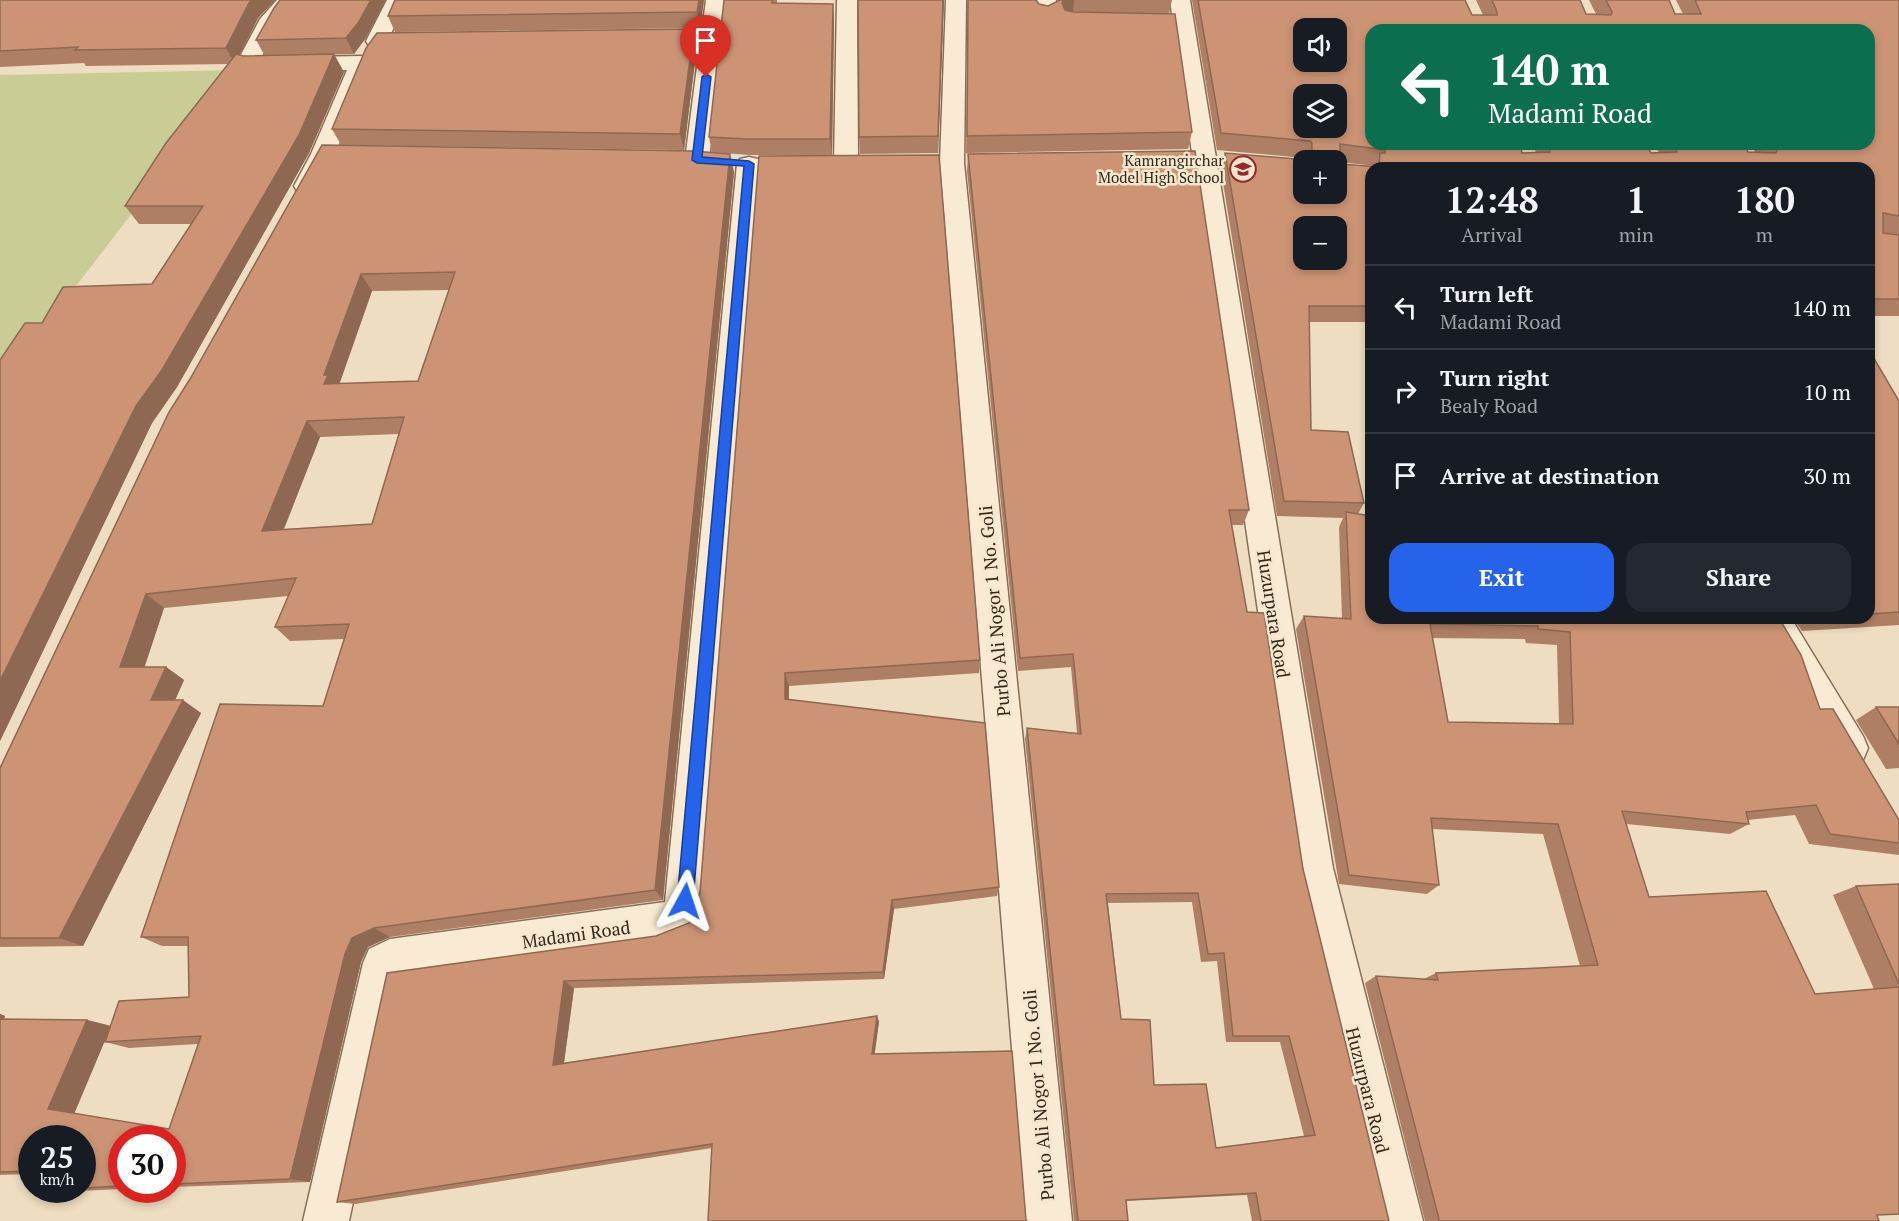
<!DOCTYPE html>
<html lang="en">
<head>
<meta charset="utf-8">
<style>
  :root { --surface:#171b24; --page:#242831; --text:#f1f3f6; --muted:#9ea1a6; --line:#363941; --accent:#2563eb }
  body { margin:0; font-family:"PT Serif",serif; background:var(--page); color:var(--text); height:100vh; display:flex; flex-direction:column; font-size:22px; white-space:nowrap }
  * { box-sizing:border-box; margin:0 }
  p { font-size:20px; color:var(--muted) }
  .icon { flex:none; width:33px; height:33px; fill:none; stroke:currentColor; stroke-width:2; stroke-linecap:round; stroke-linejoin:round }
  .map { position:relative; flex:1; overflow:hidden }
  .side { position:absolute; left:1365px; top:162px; width:510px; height:462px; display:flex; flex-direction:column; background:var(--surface); border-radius:18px; box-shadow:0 3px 9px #0003 }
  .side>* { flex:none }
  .banner { position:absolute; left:1365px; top:24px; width:510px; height:126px; border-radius:18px; box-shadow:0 3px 9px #0003; background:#0b6e4f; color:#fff; overflow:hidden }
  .buttons { position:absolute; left:1293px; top:18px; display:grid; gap:12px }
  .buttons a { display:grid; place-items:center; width:54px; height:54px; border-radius:12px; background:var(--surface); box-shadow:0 3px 9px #0003; font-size:30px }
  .speed { position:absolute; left:18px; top:1125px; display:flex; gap:12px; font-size:30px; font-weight:700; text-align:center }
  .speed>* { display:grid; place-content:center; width:78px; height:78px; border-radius:50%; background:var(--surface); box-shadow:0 3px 9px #0003; line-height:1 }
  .speed small { font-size:15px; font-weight:400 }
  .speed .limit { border:9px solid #d22; background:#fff; color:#111 }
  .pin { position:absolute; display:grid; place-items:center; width:51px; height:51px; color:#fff; margin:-62px -26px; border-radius:50% 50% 50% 0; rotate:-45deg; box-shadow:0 0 6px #0007 }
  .pin .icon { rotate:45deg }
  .me { position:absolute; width:66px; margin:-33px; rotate:5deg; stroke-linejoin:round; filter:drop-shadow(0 0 4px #0008) }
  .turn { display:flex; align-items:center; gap:21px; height:126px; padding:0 24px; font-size:27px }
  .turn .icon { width:78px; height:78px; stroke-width:2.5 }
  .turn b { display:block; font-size:42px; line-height:51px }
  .eta { display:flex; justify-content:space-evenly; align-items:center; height:102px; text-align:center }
  .eta b { font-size:36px; font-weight:700; line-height:42px }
  .primary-button { display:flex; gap:12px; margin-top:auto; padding:12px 24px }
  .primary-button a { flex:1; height:69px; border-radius:18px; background:var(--accent); color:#fff; font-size:24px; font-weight:700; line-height:69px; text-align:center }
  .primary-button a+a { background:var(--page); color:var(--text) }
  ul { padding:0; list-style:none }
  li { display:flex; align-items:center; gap:18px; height:84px; padding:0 24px; border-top:2px solid var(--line) }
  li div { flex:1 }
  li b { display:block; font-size:22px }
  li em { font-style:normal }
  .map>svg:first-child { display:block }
</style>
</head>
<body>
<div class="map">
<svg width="1899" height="1221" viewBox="0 0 1899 1221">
  <rect width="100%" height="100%" fill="#eeddc0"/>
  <polygon fill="#c9cc94" points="242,70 0,385 0,75"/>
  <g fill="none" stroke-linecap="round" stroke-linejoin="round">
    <g stroke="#876e58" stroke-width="3">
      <g id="minor">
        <polygon points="277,0 299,0 280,22 261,58 361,56 369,58 372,63 335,154 315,191 306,194 297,191 294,186 311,154 347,70 254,72 240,67 237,62 260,19"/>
        <polygon points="387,0 407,0 385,46 377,47 369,46 366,41"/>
        <polygon points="706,0 726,0 709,160 705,165 697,167 689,165 685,160 700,43 650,43 642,42 639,37 642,32 650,31 702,30"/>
        <polygon points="837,0 857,0 858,164 855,169 846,171 837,169 834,164"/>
        <polygon points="946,0 966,0 964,163 1072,1221 1026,1221 940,163"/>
        <polygon points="1036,0 1056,0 1057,15 1053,19 1046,21 1039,19 1035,15"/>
        <polygon points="1170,0 1190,0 1333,868 1423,1221 1377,1221 1295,868"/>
        <polygon points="749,157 758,159 761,164 704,901 693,931 663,942 400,978 349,1221 303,1221 363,963 369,949 390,939 665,902 737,164 740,159"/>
        <polygon points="1756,618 1791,618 1863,736 1868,748 1863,760 1850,764 1837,760"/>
      </g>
    </g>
    <use href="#minor" fill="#f9ebd3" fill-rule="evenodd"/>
  </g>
  <g fill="#af7f65" fill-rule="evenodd">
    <polygon points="0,0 275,0 258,18 240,55 344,72 309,153 177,387 152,423 0,741 0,360 42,323 152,284 191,224 139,224 125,206 229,64 86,66 84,63 0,67"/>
    <polygon points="280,0 386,0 365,39 354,54 265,56 256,40"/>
    <polygon points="395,0 704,0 700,28 395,32 388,16"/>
    <polygon points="724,0 777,0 777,3 834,19 832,155 749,155 712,152 709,137"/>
    <polygon points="858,0 944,0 938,153 860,154 859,137"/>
    <polygon points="968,0 1039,4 1048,6 1058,1 1058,0 1172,0 1169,14 1121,13 1192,132 1188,149 966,153"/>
    <path d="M1192,0H1465L1472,15H1483L1476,0H1580L1586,14H1596L1589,0H1669L1675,14H1683L1676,0H1899V316H1869V168H1371V322H1309L1311,430L1364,503L1358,514L1371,618H1779L1820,709L1899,820V855L1809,844L1795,815L1748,820L1749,824L1730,834L1626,824L1649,897L1815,994L1874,989L1833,895L1856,886L1899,884V1215H1877L1879,1221H1425L1365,983L1376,976L1424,979L1436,973L1580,966L1543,834L1432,829L1439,885L1427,894L1339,884L1296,629L1304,616L1342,619L1339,527L1343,518L1277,516L1221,170L1225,153L1306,160L1304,158L1217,150ZM1371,30L1869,144H1751L1755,152H1748L1744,144H1655L1659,153H1651L1646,144H1533L1536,153H1522ZM1340,162L1375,166L1340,164ZM1432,638L1525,639L1526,643L1557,645L1559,724L1448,722Z"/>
    <polygon points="697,45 684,150 341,145 332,129"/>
    <path d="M322,145L734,172L663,900L390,937L368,947L361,962L310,1182L172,1187V1138H122V1189L79,1191L57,1190H82V1138H32V1174L0,1175V1014L5,1016L4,1019L87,1020L111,1026L74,1114L169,1129L198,1044L129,1048L105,1042L189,997L188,946H162L141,937L323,706L344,639L290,641L275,627L288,596L164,608L144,667H166L184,680L175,700L201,713L83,946L0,947V768L190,379ZM449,290L418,381L339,384L372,291ZM399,434L372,524L284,529L320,437Z"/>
    <path d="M968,154L1249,510L1243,525H1232L1247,612L1303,869L1389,1221H1252L1247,1195L1126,1201L1128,1221H1074L1025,739L1027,728L1077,733L1071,667L1018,671L967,171ZM1192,902L1201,962L1217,961L1226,1042H1280L1304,1136L1216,1148L1154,1085L1121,1019L1108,903Z"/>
    <polygon points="759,156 980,660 979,673 789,686 789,700 999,887 997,896 894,909 884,979 574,988 564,1063 877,1016 879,1022 874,1054 1026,1220 712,1148 355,1204 337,1202 387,973 656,936 689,923 700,892"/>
    <polygon points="1869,350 1899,401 1899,625 1802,631 1793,618 1869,618"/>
    <polygon points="1876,707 1899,707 1899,768 1886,769 1856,720"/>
  </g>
  <g fill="#8f6852">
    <polygon points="252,0 275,0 258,18 235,64 226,48 249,3"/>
    <polygon points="371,0 386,0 365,39 354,54 346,38"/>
    <polygon points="699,0 704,0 700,28 697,12"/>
    <polygon points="943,0 944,0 938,153 938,136"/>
    <polygon points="1064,0 1074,0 1073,13 1065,14 1062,3"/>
    <polygon points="833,4 834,19 832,155 830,139"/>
    <polygon points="694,29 697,45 684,150 680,134"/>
    <polygon points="334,54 344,72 309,153 177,387 152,423 0,741 0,681 136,406"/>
    <polygon points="730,154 734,172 663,900 655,890"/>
    <polygon points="361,274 372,291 338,388 324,384 324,375"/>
    <polygon points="307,421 320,437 277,546 262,531"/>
    <polygon points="146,594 164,608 140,681 120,667"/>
    <polygon points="166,667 184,680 169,714 151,700"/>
    <polygon points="785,673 789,686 788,712 785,699"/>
    <polygon points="183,700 201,713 83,946 59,938"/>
    <polygon points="892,900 894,909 884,979 883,972"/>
    <polygon points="374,928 390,937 368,947 361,962 310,1182 290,1179 345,954 352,938"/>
    <polygon points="564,981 574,988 563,1070 553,1065"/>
    <polygon points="0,1014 5,1016 1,1026 0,1025"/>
    <polygon points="877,1016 879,1022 874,1059 872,1054"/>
    <polygon points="87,1020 111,1026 74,1114 48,1109"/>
  </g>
  <g fill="#cc9475" stroke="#8f6852" stroke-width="1.5" fill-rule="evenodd">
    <polygon points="0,0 252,0 249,3 226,48 75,50 78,47 0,51"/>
    <polygon points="280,0 371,0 358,23 346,38 256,40 274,8"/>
    <polygon points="395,0 699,0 697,12 388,16"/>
    <polygon points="724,0 773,0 772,3 833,4 830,139 746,139 709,137"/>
    <polygon points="858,0 943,0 938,136 859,137"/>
    <polygon points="968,0 1036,0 1039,4 1048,6 1060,0 1064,0 1062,3 1065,10 1074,12 1175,14 1192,132 967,136"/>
    <path d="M1198,0H1465L1472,15H1497V12L1492,0H1580L1586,14L1611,15L1612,12L1606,0H1669L1675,14H1701L1695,0H1899V216L1883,213V233L1899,235V299H1869V168H1371V306H1309L1311,430L1348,432L1364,503L1284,501L1225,153L1309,160L1312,158V143L1310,141L1221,133ZM1304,28H1336V62H1304ZM1371,30H1869V144H1773L1777,150L1776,153L1748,152L1744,144H1674L1677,152L1651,153L1646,144H1547L1550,152L1522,153L1520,144H1371ZM1304,94H1336V128H1304ZM1340,144L1385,150V153H1380L1379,167L1340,164ZM1304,160H1336V194H1304ZM1304,226H1336V260H1304Z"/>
    <polygon points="694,29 680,134 332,129 366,48 377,33"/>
    <polygon points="236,54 243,56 334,54 299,135 162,370 136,406 0,681 0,360 25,323 42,323 63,287 152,284 203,206 125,206 166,143"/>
    <path d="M322,145L693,151L730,154L655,890L374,928L352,938L345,954L290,1179L172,1184V1138H122V1186L82,1188V1138H32V1171L0,1172V1019L87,1020L48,1109L169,1129L201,1036L105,1042L119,1001L189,997L188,937H141L220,704L323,706L349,624L275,627L296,578L146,594L120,667H166L151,700H183L59,938H0V768L169,412L190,379ZM455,272L418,381L324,384L328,375H324L361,274ZM404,417L372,524L262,531L307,421Z"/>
    <path d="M1195,151L1249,510H1229L1247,612L1264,613L1303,869L1389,1221H1261L1256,1193L1126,1200L1128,1221H1077L1078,1220L1027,728L1081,734L1073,654L1020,658L968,154ZM1198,893L1208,954L1224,953L1233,1036H1289L1315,1135L1216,1148L1206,1084L1154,1085L1150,1020L1121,1019L1106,894Z"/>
    <polygon points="939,155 980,660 785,673 785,699 985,723 999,887 892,900 883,972 564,981 553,1065 877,1016 872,1054 1012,1051 1026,1220 1027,1221 708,1221 712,1144 337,1202 387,973 656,936 689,923 700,892 759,156"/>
    <polygon points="1869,350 1899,401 1899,612 1869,614"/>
    <path d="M1346,512L1371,516V618H1779L1801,655L1820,709H1833L1899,820V843L1830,834L1816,805L1746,812L1749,824L1622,811L1649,897L1766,891L1815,994L1899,987V1214L1877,1215L1879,1221H1438L1439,1219L1376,976L1438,980L1436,973L1598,965L1558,824L1431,818L1439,885L1349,875L1304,616L1351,619ZM1430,624L1538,626V629L1570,632L1573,724L1448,722Z"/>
    <polygon points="1876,707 1899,707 1899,744"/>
    <polygon points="1899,884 1899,984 1856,886"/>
  </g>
  <polygon fill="#2563eb" stroke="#184099" stroke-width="1.5" points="706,74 711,77 702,157 749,161 754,164 693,901 691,907 685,909 679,907 677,901 744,166 697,163 692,160 702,77"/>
  <defs>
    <g id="school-ring" transform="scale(1.35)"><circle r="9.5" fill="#f5e8cf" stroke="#962830" stroke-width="1.5"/><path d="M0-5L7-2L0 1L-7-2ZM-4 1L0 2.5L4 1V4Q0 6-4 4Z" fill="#962830"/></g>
  </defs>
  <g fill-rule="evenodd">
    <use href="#school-ring" x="1243" y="169"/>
  </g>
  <g text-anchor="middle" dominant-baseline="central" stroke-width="5" stroke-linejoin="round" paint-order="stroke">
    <g font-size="15" fill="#36271c" stroke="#f5e8cf" text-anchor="end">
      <text x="1224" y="160">Kamrangirchar<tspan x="1224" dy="17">Model High School</tspan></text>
    </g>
    <g font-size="18" fill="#36271c" stroke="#f5e8cf">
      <text transform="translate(994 611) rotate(-95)">Purbo Ali Nogor 1 No. Goli</text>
      <text transform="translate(1274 614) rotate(81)">Huzurpara Road</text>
      <text transform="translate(576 934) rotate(-8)">Madami Road</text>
      <text transform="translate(1368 1090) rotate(76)">Huzurpara Road</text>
      <text transform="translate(1038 1095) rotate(-95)">Purbo Ali Nogor 1 No. Goli</text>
    </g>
  </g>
</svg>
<div class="buttons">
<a><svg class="icon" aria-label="sound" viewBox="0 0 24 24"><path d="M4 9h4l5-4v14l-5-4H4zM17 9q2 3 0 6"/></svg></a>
<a><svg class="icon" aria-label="layers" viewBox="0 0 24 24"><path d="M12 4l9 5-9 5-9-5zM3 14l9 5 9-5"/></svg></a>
<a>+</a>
<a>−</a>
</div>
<div class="speed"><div>25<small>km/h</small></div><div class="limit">30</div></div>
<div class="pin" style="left:706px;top:77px;background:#d93025"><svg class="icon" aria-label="arrive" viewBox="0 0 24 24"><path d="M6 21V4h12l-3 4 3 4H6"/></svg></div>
<svg class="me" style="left:685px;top:901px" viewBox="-20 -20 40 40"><path d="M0-17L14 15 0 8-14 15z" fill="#2563eb" stroke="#fff" stroke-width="4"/></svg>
<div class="banner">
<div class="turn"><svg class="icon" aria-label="left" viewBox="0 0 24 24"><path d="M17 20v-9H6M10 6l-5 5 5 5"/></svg><div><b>140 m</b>Madami Road</div></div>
</div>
<section class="side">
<div class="eta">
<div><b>12:48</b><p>Arrival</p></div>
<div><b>1</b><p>min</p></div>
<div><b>180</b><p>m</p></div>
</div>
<ul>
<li><svg class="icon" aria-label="left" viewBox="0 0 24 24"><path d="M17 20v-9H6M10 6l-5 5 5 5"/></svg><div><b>Turn left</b><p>Madami Road</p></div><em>140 m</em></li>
<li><svg class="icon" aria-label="right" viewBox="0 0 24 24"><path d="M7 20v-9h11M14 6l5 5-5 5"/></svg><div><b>Turn right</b><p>Bealy Road</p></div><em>10 m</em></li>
<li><svg class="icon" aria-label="arrive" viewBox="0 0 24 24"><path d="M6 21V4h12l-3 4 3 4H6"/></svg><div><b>Arrive at destination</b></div><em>30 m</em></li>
</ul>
<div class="primary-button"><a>Exit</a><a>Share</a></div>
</section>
</div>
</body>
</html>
